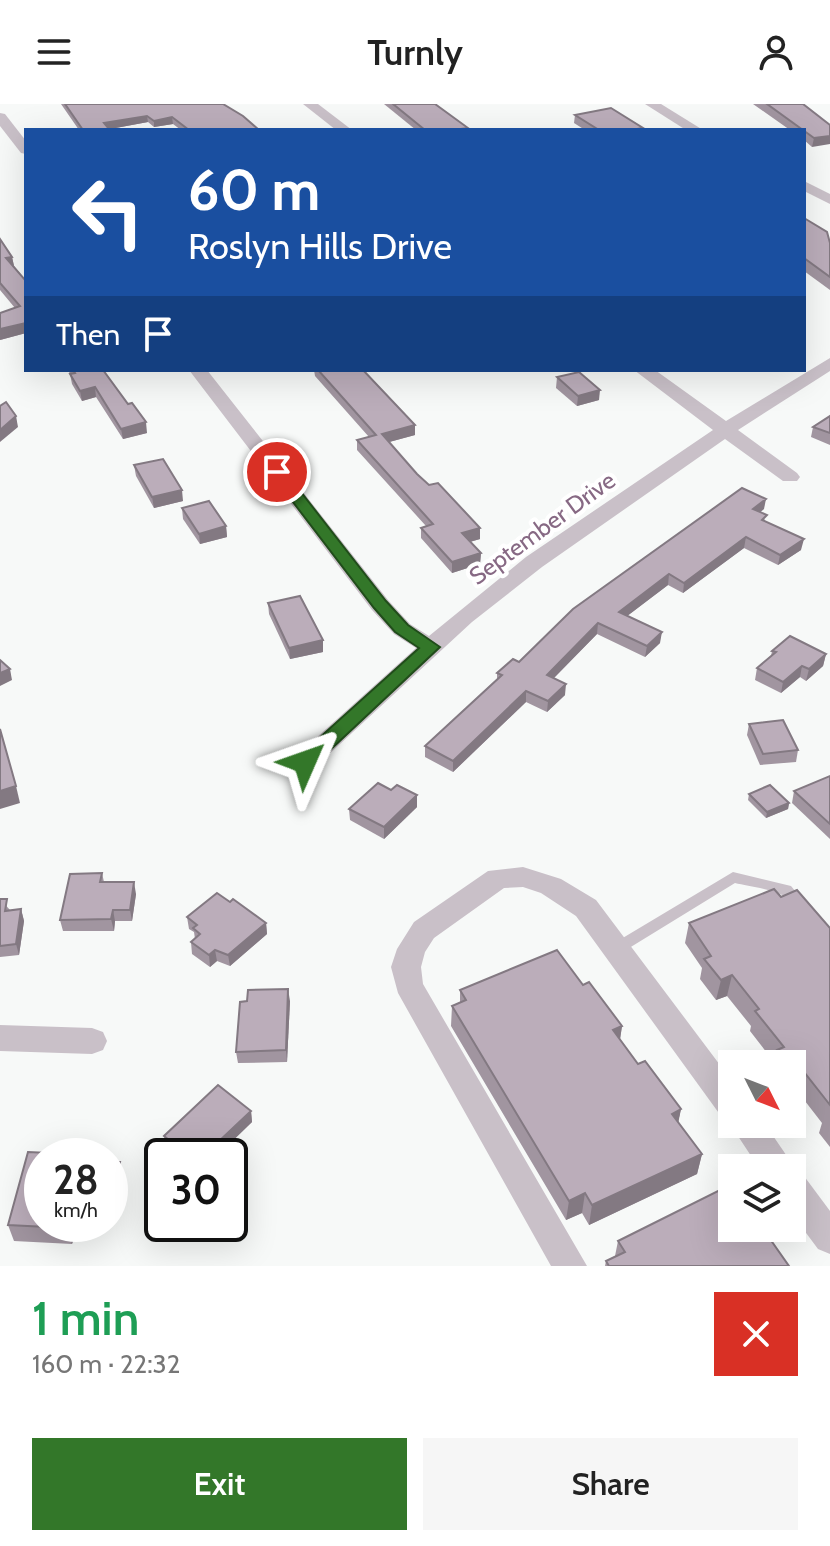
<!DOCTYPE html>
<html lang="en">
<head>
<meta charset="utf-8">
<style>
  :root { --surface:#fff; --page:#f6f6f6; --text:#222; --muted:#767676; --accent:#337729 }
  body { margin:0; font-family:Cabin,sans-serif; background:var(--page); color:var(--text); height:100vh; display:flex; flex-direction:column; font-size:30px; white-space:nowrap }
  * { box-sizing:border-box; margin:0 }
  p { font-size:26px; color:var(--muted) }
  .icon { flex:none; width:44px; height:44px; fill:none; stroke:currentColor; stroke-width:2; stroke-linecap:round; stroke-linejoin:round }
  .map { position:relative; height:1162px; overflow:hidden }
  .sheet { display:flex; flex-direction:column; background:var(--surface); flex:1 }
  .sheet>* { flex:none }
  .banner { position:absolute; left:24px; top:24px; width:782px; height:244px; border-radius:0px; box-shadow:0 8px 32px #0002; background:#1a4fa0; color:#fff; overflow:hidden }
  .needle { width:52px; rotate:132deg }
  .controls { position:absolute; left:718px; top:946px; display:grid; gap:16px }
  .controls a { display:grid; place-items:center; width:88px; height:88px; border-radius:0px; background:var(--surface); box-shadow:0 8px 32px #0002; font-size:40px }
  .speed { position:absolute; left:24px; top:1034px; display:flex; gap:16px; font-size:40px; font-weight:700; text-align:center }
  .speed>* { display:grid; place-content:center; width:104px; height:104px; border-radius:50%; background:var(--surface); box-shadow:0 8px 32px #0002; line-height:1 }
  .speed small { font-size:20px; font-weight:400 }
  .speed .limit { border:4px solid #111; border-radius:12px; background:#fff; color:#111 }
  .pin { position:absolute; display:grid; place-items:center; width:68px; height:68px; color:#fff; margin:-34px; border:4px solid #fff; border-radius:50%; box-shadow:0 2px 8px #0007 }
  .me { position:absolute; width:88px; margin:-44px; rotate:47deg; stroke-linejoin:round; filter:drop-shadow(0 0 6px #0008) }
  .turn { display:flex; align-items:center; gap:28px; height:168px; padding:0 32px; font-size:36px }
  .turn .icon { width:104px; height:104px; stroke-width:2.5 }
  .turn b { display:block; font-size:56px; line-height:68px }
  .then { display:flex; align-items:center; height:76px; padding:0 32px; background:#0003; gap:16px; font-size:30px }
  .round { display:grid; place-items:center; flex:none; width:84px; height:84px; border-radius:0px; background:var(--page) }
  .head { display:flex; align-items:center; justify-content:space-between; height:136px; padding:0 32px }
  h1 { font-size:48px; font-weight:600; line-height:60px; color:#1e9e55 }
  .action { display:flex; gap:16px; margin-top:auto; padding:16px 32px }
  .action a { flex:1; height:92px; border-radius:0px; background:var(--accent); color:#fff; font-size:32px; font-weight:600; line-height:92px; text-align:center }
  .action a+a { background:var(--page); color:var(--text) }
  header { display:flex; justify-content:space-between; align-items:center; height:104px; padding:0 32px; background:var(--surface); font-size:36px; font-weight:600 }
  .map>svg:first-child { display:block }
</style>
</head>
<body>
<header><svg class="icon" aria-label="menu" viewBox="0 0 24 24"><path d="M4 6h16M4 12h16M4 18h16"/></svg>Turnly<svg class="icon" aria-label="person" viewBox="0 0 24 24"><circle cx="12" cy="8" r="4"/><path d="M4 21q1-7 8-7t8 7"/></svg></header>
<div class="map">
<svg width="830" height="1162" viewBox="0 0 830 1162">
  <rect width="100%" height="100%" fill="#f7f9f8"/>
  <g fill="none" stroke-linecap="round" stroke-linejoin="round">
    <path fill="#c9c0c8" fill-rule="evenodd" d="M733,768L791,782L806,800L804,804C789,806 792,797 782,791C772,785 747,782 735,779L621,849L616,851L611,849L609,845L611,841Z"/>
    <g fill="#c9c0c8" fill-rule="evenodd">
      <polygon points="303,0 318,0 352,26 336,26"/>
      <polygon points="645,0 661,0 703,26 686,26"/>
      <polygon points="0,9 5,10 26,37 26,50 21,49 0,22"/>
      <polygon points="804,77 830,90 830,100 804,87"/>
      <polygon points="830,254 830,267 738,326 797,369 800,373 797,377 783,377 725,335 542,463 472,518 314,664 305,667 296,664 292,658 296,652 416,544 394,530 372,506 189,266 207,266 388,496 410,520 429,532 526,453 713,326 634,266 655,266 726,317"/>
      <polygon points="523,763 561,775 596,796 732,977 732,1020 765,1020 795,1064 793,1068 804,1072 830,1107 830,1150 818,1145 792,1110 792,1064 759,1064 730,1020 732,1016 721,1012 576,812 541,789 523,783 504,784 434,834 425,848 421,863 423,880 587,1162 551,1162 398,889 391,863 397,845 414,818 488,767"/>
      <polygon points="0,921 92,924 103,928 107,937 103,946 92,950 0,947"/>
    </g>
  </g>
  <g fill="#a195a0">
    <polygon points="61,0 223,0 259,26 181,26 173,20 154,23 148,18 110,25 110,26 79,26"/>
    <polygon points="384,0 435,0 468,26 416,26"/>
    <polygon points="753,0 803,0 830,21 812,43 804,36 804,26 790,26"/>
    <polygon points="575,11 643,24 642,26 585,26 574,19"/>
    <polygon points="804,114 830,139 830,186 804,167"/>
    <polygon points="0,135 12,153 14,162 26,177 26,229 0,236 15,204 0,186"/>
    <polygon points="68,266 103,266 147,329 123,335 96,293 82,297 72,280 70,270"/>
    <polygon points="314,266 363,266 415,331 389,338 417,370 480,435 470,438 481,449 480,460 452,469 421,434 421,424 426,422 357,346 357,336 369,333 315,272"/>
    <polygon points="557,273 599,296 577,302 556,284"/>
    <polygon points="830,312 830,341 811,333 813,323"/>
    <polygon points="134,361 183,397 154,404 136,372"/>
    <polygon points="182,404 226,422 227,433 200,440 183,415"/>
    <polygon points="764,405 760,408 766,418 801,446 778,461 744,444 683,489 668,481 627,512 660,539 645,553 597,530 554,574 565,591 547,608 526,598 453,668 425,653 425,642 497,575 497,569 519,558"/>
    <polygon points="268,499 323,548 290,555 269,510"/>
    <polygon points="772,547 826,550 823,562 806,577 800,573 781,589 755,576 757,564 771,552"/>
    <polygon points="749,620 798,646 796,658 760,661 747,631"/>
    <polygon points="830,672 830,735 792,699 794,687"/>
    <polygon points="749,690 789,699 788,705 766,714 748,696"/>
    <polygon points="417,703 384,735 350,716 349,705"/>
    <polygon points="102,769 104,778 136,790 132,817 115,817 114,827 63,827 60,816"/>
    <polygon points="781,793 830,824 830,1043 819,1029 822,1019 798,988 792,991 792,960 773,960 774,958 750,927 751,922 727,892 716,896 700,875 702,864 685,839 689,819"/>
    <polygon points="0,795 10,806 21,805 24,817 19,851 0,853"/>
    <polygon points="187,813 266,819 267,830 230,862 217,857 210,863 192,850 191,838 195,835 194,828 189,825"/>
    <polygon points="583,881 622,922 620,935 638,960 681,1005 678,1018 702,1050 697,1070 589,1121 582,1109 566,1116 451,922 452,902 460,898 460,886"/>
    <polygon points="247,897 290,897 287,958 238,959 236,948"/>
    <polygon points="251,1007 252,1018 223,1046 229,1052 177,1052 166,1043 164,1032"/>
    <polygon points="42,1052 78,1120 72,1140 14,1137 8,1121"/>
    <polygon points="110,1058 120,1058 124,1075 114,1118 110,1118"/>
    <polygon points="755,1129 789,1162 605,1162 606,1157 615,1152 618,1137"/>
  </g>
  <g fill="#837982">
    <polygon points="147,12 148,18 105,26 104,19"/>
    <polygon points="172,13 173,20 154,23 154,17"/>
    <polygon points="830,32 830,40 812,43 814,34"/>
    <polygon points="12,153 14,162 6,154"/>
    <polygon points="26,219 26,229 0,236 0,225"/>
    <polygon points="95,283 96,293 82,297 80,287"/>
    <polygon points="600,286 599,296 577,302 578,292"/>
    <polygon points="16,312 18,323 0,338 0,326"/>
    <polygon points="146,318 147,329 123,335 121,325"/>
    <polygon points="415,321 415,331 382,340 382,330"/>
    <polygon points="182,386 183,397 154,404 152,393"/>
    <polygon points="766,395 764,405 751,416 753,405"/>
    <polygon points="226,422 227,433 200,440 199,430"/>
    <polygon points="480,424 480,435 462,440 462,429"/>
    <polygon points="746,433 744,444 683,489 684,479"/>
    <polygon points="804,435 801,446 778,461 780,451"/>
    <polygon points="481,449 480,460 452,469 452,458"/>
    <polygon points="669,470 668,481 618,519 619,508"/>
    <polygon points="598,519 597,530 546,582 547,571"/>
    <polygon points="662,528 660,539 645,553 647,542"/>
    <polygon points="323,536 323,548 290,555 289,544"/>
    <polygon points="826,550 823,562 806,577 809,565"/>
    <polygon points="802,562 800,573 781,589 783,578"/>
    <polygon points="10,565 12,576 0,582 0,569"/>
    <polygon points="566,580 565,591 547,608 548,597"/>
    <polygon points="526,587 526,598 453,668 453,657"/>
    <polygon points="16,682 20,699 0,705 0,687"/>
    <polygon points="417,691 417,703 384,735 384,723"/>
    <polygon points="789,699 788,705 766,714 767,708"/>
    <polygon points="134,778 136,790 132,817 130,806"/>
    <polygon points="21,805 24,817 19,851 16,840"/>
    <polygon points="113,806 115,817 114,827 111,815"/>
    <polygon points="266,819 267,830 230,862 228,851"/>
    <polygon points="215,846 217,857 210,863 209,851"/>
    <polygon points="732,871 727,892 716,896 721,876"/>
    <polygon points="288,885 290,897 287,958 286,946"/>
    <polygon points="622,922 619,942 613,926"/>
    <polygon points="804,968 798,988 792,991 797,971"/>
    <polygon points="681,1005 677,1025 672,1010"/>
    <polygon points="251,1007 252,1018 218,1051 216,1040"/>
    <polygon points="702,1050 697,1070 589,1121 592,1101"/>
    <polygon points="120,1058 124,1075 114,1118 110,1102"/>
    <polygon points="585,1089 582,1109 566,1116 569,1097"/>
    <polygon points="68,1120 78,1120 72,1140 67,1124"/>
  </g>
  <g fill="#bbadba" stroke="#837982" stroke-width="2">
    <polygon points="65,0 223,0 243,12 259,26 189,26 172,13 154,17 147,12 104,19 110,26 83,26"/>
    <polygon points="393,0 435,0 468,24 461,25 462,26 425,26"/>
    <polygon points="767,0 803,0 830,21 830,32 814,34"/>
    <polygon points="611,4 643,24 631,26 599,26 575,11"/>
    <polygon points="804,114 827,128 830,139 830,173 804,154"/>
    <polygon points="0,135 12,153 6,154 26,177 26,219 0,225 0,209 20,202 0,179"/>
    <polygon points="73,266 103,266 128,300 132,299 146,318 121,325 95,283 80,287 70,270 75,269"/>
    <polygon points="318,266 363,266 415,321 382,330 417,370 429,381 438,379 480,424 462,429 481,449 452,458 421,424 433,420 357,336 376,331"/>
    <polygon points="579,268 600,286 578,292 557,273"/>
    <polygon points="6,298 16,312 0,326 0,302"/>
    <polygon points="830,312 830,329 813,323"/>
    <polygon points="163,355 182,386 152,393 134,361"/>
    <polygon points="742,384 766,395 753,405 767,411 762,416 804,435 780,451 746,433 684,479 669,470 619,508 662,528 647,542 598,519 547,571 566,580 548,597 526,587 453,657 425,642 502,571 497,569 513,555 519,558 573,505"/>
    <polygon points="209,397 226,422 199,430 182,404"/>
    <polygon points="300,492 323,536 289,544 268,499"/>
    <polygon points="790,532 826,550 809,565 802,562 783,578 757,564 776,548 772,547"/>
    <polygon points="0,556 10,565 0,569"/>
    <polygon points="783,616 798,646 763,650 749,620"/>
    <polygon points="0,625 16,682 0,687"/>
    <polygon points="830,672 830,720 794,687"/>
    <polygon points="378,679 391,686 397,681 417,691 384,723 349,705"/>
    <polygon points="770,681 789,699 767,708 749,690"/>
    <polygon points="102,769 100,778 134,778 130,806 113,806 111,815 60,816 70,770"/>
    <polygon points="774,785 781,793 797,786 830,824 830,1001 804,968 797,971 792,965 792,960 788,960 777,946 784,943 755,907 759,905 732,871 721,876 704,855 711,852 689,819"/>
    <polygon points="217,789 230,798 233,795 266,819 228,851 215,846 209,851 191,838 200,830 193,824 197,821 187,813"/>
    <polygon points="0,795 7,795 5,807 21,805 16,840 0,842"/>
    <polygon points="557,846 583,881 589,878 622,922 613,926 638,960 645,957 681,1005 672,1010 702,1050 592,1101 585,1089 569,1097 452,902 466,896 460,886"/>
    <polygon points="288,885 286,946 236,948 240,898 247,897 248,886"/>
    <polygon points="218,981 251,1007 216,1040 229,1051 228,1052 189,1052 164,1032"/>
    <polygon points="28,1048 92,1051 42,1052 42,1120 68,1120 67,1124 8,1121"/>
    <polygon points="110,1058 120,1058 110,1102"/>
    <polygon points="724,1084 732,1096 732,1124 752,1124 755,1129 763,1125 789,1162 609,1162 606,1157 625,1148 618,1137"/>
  </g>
  <polygon fill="#337729" stroke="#214d1b" stroke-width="2" points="277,364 283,365 386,497 408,521 440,543 312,663 305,665 296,658 298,653 419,544 395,528 374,504 270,368"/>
  <g text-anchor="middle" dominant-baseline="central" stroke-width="8" stroke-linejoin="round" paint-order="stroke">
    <g font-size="24" fill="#876984" stroke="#fff">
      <text transform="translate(542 424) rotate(-36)">September Drive</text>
    </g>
  </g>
</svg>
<div class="controls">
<a><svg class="needle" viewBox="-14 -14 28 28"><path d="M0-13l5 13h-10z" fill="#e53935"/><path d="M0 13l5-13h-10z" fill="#767676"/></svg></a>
<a><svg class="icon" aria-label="layers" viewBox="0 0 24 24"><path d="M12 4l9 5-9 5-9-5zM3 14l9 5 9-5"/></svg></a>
</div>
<div class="speed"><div>28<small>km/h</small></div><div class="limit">30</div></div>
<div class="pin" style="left:277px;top:368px;background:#d93025"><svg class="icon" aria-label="arrive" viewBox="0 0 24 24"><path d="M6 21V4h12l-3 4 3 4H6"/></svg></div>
<svg class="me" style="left:305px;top:658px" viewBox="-20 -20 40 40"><path d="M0-17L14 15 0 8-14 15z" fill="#337729" stroke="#fff" stroke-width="4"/></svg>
<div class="banner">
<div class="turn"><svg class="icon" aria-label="left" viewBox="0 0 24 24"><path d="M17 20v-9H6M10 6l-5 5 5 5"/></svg><div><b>60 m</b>Roslyn Hills Drive</div></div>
<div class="then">Then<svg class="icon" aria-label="arrive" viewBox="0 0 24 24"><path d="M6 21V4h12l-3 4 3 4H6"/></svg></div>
</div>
</div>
<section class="sheet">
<div class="head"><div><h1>1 min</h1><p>160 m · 22:32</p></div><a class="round" style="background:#d93025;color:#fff"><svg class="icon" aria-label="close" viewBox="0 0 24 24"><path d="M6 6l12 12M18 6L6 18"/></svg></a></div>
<div class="action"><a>Exit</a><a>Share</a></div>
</section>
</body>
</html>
